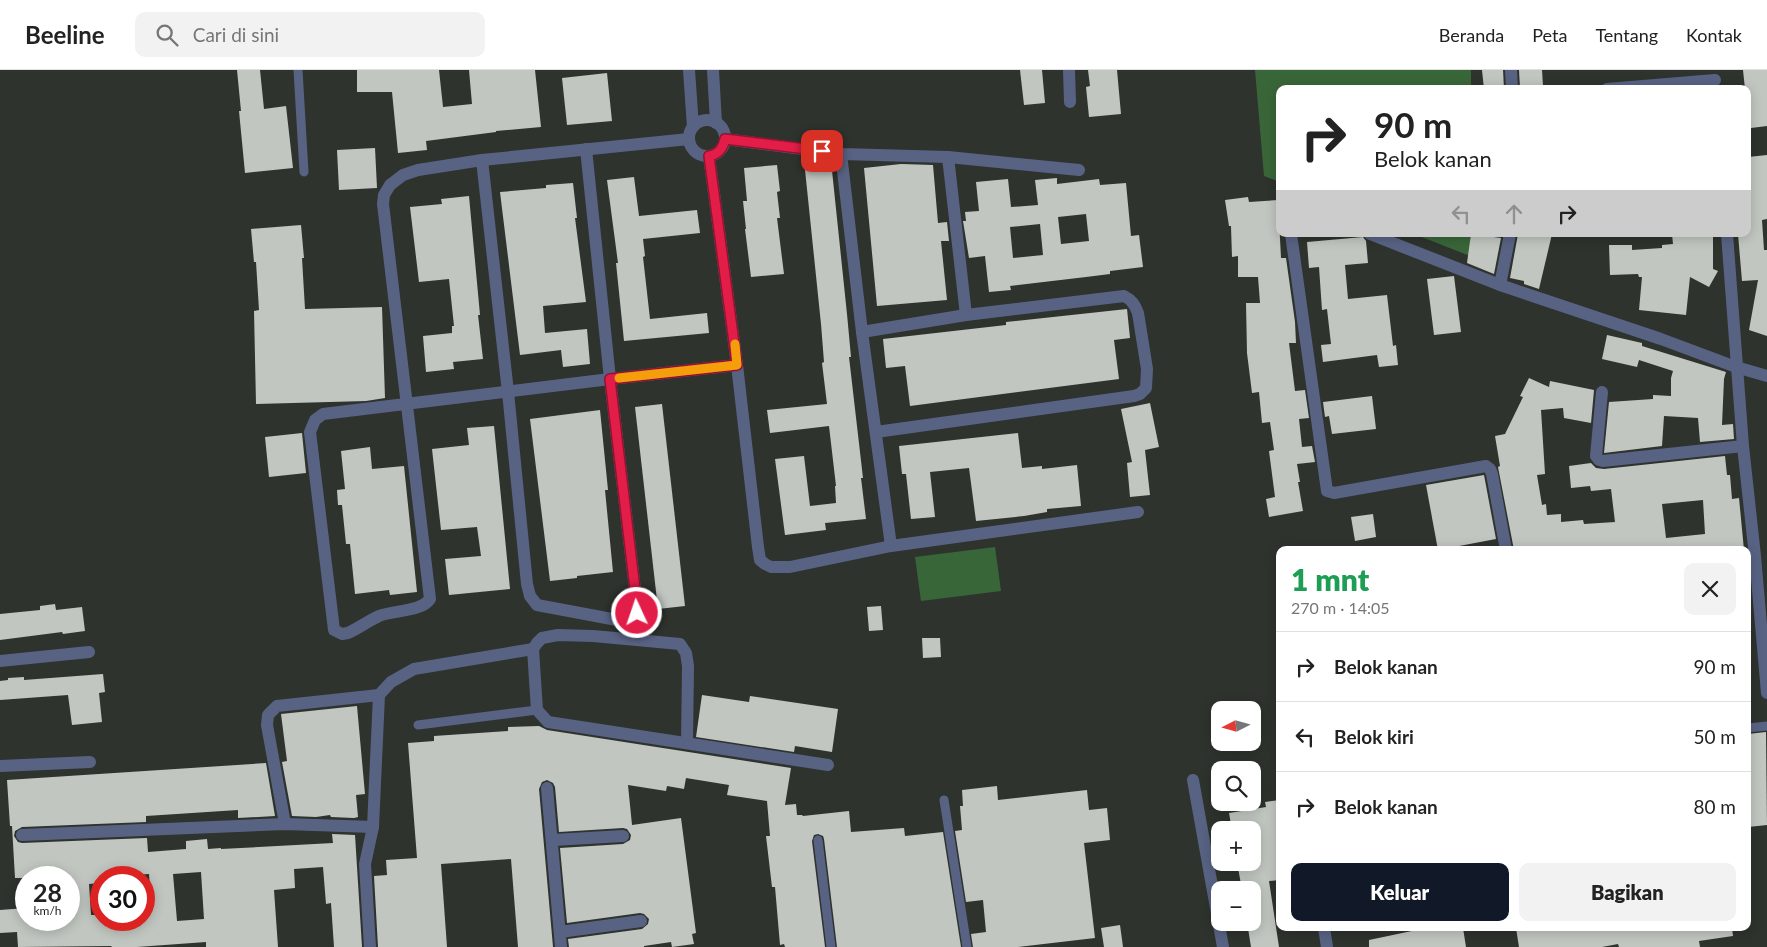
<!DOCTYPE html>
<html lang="id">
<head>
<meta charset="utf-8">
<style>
  :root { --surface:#fff; --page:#f2f2f2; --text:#222; --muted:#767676; --line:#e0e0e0; --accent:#111827 }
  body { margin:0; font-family:Lato,sans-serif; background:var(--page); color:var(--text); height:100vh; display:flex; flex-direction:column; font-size:19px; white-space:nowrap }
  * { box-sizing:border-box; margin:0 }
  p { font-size:16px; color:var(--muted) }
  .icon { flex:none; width:28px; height:28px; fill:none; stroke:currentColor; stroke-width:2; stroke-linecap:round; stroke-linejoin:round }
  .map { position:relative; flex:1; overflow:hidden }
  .drawer { position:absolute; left:1276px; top:476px; width:475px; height:385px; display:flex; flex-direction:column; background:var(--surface); border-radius:10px; box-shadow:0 2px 12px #0003 }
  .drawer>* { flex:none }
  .hud { position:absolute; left:1276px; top:15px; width:475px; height:152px; border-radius:10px; box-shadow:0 2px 12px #0003; background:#fff; color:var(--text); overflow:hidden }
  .needle { width:32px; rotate:264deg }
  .controls { position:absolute; left:1211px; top:631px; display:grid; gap:10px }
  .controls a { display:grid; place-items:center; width:50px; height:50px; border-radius:10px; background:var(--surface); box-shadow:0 2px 12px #0003; font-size:25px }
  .speed { position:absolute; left:15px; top:796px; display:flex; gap:10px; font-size:25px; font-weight:700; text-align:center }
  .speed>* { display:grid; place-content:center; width:65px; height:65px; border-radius:50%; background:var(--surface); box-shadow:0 2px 12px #0003; line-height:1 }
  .speed small { font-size:12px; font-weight:400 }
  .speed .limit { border:8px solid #d22; background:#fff; color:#111 }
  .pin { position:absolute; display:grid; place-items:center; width:42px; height:42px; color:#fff; margin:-21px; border-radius:10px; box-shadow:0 2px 8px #0006 }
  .me { position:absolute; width:55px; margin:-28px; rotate:357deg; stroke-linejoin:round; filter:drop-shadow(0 0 4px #0008) }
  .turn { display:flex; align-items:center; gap:18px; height:105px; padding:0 15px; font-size:22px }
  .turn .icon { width:65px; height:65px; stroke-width:2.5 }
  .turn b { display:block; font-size:35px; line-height:42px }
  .lanes { display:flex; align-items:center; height:48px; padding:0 15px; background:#0003; justify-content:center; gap:25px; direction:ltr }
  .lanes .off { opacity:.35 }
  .round { display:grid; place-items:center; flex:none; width:52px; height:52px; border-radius:10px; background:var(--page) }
  .headline { display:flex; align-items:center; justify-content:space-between; height:85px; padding:0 15px }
  h1 { font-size:30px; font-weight:800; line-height:38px; color:#1e9e55 }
  .primary-button { display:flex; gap:10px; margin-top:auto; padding:10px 15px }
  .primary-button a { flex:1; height:58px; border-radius:10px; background:var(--accent); color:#fff; font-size:20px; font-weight:800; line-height:58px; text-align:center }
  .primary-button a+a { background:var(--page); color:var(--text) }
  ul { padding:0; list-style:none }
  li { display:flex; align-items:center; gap:15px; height:70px; padding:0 15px; border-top:1px solid var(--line) }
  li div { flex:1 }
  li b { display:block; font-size:19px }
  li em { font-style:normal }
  header { display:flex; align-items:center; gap:30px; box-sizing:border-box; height:70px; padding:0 25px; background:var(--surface); border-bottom:1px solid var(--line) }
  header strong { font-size:24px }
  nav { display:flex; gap:28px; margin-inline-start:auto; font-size:18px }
  .search { width:350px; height:45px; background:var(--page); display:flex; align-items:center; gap:12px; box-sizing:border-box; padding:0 18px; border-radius:10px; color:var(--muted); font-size:19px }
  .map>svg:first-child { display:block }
</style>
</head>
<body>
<header>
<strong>Beeline</strong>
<div class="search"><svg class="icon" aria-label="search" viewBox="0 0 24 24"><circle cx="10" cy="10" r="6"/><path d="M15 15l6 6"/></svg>Cari di sini</div>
<nav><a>Beranda</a><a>Peta</a><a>Tentang</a><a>Kontak</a></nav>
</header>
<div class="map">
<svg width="1767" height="877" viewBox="0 0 1767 877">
  <rect width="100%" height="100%" fill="#2e332e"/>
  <g fill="#396638">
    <polygon points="1255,0 1471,0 1471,19 1280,19 1280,112 1264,106"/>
    <polygon points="1414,164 1470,164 1470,186"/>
    <polygon points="995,477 1001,521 921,531 915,487"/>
  </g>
  <g fill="#c1c7c0" fill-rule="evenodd">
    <polygon points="237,0 260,0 264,39 286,36 293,98 245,103 239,41 241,41"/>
    <polygon points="357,0 439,0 443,37 472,34 469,0 535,0 541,57 496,61 496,62 426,71 427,80 398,83 392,22 357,22"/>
    <polygon points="1020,0 1042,0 1045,33 1024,35"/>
    <polygon points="1088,0 1117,0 1121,44 1089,47 1086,17 1090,16"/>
    <polygon points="1482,0 1503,0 1504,19 1484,19"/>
    <polygon points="1519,0 1542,0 1543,16 1520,18"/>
    <polygon points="1743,0 1767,0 1767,56 1751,58 1749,39 1748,39 1748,19 1745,19"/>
    <polygon points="607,3 612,51 567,55 562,8"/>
    <polygon points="375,78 377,118 339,120 337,80"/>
    <polygon points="1767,85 1767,149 1762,150 1764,180 1767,180 1767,266 1749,260 1758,210 1742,211 1738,164 1748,164 1748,87"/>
    <polygon points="814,89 831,91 847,244 851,287 849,287 863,408 861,408 866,449 825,453 826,460 785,465 775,389 804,386 810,436 836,433 835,416 836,416 829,356 770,363 767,340 827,334 822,293 824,292 821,254 804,90"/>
    <polygon points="901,94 933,95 938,153 947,152 949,171 941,171 947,230 877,236 864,98"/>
    <polygon points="777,95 780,121 777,122 780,148 777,148 784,204 751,207 745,159 746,159 743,131 747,131 744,98"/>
    <polygon points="634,107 639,146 697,140 700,163 643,169 645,186 643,187 650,249 707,243 709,263 624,271 616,193 618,193 607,110"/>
    <path d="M1057,108V114L1099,109L1100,115L1126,113L1131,166L1139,165L1143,197L1110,201V204L1086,207L1010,216L1011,220L989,222L985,186L969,188L963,151H966L965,142L979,141L976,112L1008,109L1011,137L1038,135L1035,110ZM1086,144L1089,171L1061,174L1058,147ZM1040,154L1043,185L1013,188L1010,157Z"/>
    <polygon points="573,113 577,148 575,148 586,232 543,236 545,263 587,259 590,294 563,297 561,280 520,285 500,122 546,118 546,115"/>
    <polygon points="469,126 480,245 478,245 483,289 453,292 454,299 426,302 423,266 452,263 452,256 454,256 449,209 419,212 410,137 442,134 441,129"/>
    <polygon points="1248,127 1249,132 1278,130 1281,188 1286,188 1295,252 1296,273 1289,273 1295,321 1305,320 1309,348 1299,349 1302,377 1312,376 1315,392 1297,394 1300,412 1298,412 1303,441 1269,447 1266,429 1275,427 1269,381 1274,380 1270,352 1262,353 1259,322 1252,323 1247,283 1246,233 1260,233 1258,207 1238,207 1238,186 1232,187 1231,156 1229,156 1225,130"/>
    <polygon points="301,155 304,188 302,188 305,239 382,237 385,328 366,331 256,334 254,241 259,240 256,192 254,192 251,159"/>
    <polygon points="1471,164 1501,168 1494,204 1467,193"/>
    <polygon points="1518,164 1552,164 1539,219 1524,214 1524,211 1510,208"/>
    <polygon points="1672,164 1713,164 1713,199 1718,201 1709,217 1690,207 1686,245 1639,240 1642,207 1639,207 1638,204 1610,205 1609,175 1632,175 1632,180 1662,178 1662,175 1673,174"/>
    <polygon points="1363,167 1366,171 1368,193 1345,195 1348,229 1387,225 1393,276 1396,275 1398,295 1379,297 1377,285 1323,292 1321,275 1331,274 1327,239 1322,240 1319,197 1309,198 1307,172"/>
    <polygon points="1454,206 1461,262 1434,265 1427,209"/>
    <polygon points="1127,239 1130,268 1114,270 1119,309 910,336 905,296 886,298 883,269 1006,255 1006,252"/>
    <polygon points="1607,265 1642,273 1642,276 1726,302 1724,309 1722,355 1733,354 1734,369 1700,372 1698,348 1664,346 1662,376 1604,383 1609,332 1653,329 1653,325 1671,326 1671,308 1673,301 1639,290 1637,297 1602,289"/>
    <path d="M1529,308L1549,317L1550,311L1594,320L1591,353L1564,348L1563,338L1541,340L1545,404L1537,405L1542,435L1546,434L1547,445L1561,444V452L1583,450L1584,454L1615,452L1611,419L1591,421L1590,416L1571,418L1569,396L1591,393L1596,398L1604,399L1725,386L1727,405H1730L1732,429L1739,428L1744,480H1514L1498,397L1500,396L1495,366L1505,364L1523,327L1520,326ZM1703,430L1705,464L1666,468L1662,434Z"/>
    <polygon points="1372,326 1376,359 1332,364 1329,346 1325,347 1323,332"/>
    <polygon points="1150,333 1159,377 1145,380 1150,425 1130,427 1127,393 1132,392 1121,339"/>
    <polygon points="662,334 685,536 658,539 635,337"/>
    <polygon points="600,340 608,420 605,420 613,502 577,506 577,508 550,511 530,349"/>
    <polygon points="494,356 510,519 449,525 445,489 481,486 477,457 441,460 432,379 469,375 467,358"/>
    <polygon points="302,363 306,403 269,407 265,367"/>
    <polygon points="1018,363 1022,398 1042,396 1042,399 1077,395 1081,436 1047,439 1047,442 1024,446 976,451 969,398 930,402 935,447 911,449 906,404 902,404 899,376"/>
    <polygon points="370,377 372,399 404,396 417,522 390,525 389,520 355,524 350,474 346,474 342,435 338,435 337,420 345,419 341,381"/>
    <polygon points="1484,405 1496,469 1438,480 1426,415"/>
    <polygon points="1373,444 1376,467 1355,471 1351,447"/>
    <polygon points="55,534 56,540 82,537 85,561 63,564 62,562 0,570 0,544 40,540 40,536"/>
    <polygon points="881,536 883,560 869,561 867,537"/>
    <polygon points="922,568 940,568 941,587 923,588"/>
    <polygon points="103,604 105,622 99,623 102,652 72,655 68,625 0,630 0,611 8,610 8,608 24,607 24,610"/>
    <polygon points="702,625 749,632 750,626 838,639 832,682 795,676 794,682 696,667"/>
    <polygon points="357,636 365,724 356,725 358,747 354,748 331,747 330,745 316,747 292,746 282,692 287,691 281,644"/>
    <polygon points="539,656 547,660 791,698 785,735 796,734 797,745 802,745 803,746 849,741 851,762 904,758 905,766 943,762 961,877 837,877 824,769 823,766 818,764 814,765 812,771 825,877 785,877 784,874 780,875 775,817 772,817 766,766 770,766 767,731 727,725 729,715 686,708 684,719 667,716 666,721 628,715 632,755 681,748 696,863 692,864 694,874 672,877 671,872 644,876 644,877 569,877 568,869 642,859 648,854 649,849 644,844 640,843 567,853 560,778 623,774 630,770 631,765 627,759 623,758 559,762 555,717 553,713 547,710 542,712 539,719 553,877 518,877 511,789 441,794 447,877 378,877 374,806 387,805 386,790 417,788 408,673 434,671 434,666 508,661 508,657"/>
    <polygon points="1766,662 1767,755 1748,757 1748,664"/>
    <path d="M266,693L275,746L238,748V740L146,746V752L22,757L15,761L14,766L18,772L22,773L147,768L148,782L186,779V771L207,769L208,779L221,778V779L333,773L332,764L355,765L362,877H334L331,833L326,834L323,797L294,799L295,818L274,820L278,877H206V872L137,877H112L111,876L18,877L17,862L0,863V840L26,838V850H69V808H15L12,756H10L7,710ZM201,802L204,849L177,851L173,804ZM149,804L151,832H144V850H99L98,845H91L89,814L101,813V808L106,807Z"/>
    <polygon points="997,716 998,730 1087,720 1089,740 1107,738 1110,770 1084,773 1095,868 1018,877 973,877 971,864 986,862 983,830 966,832 955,761 962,760 960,736 963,736 962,720"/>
    <polygon points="1280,730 1280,810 1269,811 1279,877 1251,877 1247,852 1252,852 1252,820 1242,820 1237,792 1252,792 1252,760 1232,760 1229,743 1266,737 1265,732"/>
    <polygon points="1120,855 1123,877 1104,877 1101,858"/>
    <polygon points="1426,858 1463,858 1466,877 1369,877 1369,870"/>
    <polygon points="1516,858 1732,858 1733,866 1699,871 1700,877 1619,877 1618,874 1602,877 1519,877"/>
  </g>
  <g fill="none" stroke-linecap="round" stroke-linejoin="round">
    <g stroke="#586384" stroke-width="9">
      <polyline points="298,0 304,102"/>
      <polyline points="418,655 537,640"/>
      <polyline points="1748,658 1767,656"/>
      <polyline points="944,730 967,877"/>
      <polyline points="818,770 831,877"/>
    </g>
    <g stroke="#586384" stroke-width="12">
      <polyline points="689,0 693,57"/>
      <polyline points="713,0 716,53"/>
      <polyline points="1069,0 1070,32"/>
      <polyline points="1511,0 1512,19"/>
      <polyline points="1607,19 1715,10"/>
      <circle cx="707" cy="68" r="18"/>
      <path d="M689,69L482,90L418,100L403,105L390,115L384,125L383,134L430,529C421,542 394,540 379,546C368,551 359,558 348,563L342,564L334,560L310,362L315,350L323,344L610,309L737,295"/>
      <polyline points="725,69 841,84 948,87 1079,100"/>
      <polyline points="841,84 862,262 891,476"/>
      <polyline points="709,86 737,295 758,477 760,490 765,494 771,497 790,497 891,476 1138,442"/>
      <polyline points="948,87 966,245"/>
      <polyline points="482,90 508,322 527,514 530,526 537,535 617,550 629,550 637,543 637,536 610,309 586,79"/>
      <polyline points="1291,164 1327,421 1334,423 1486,396 1490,399 1492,404 1506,480"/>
      <polyline points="1370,164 1500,215 1661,269 1736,297 1767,306"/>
      <polyline points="1727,164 1743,376 1755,486 1767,623"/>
      <polyline points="1500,215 1510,164"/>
      <path d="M862,262L966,245L1124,226C1132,230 1135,235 1138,243L1147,299L1146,318L1140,324L1134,326L876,362"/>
      <polyline points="1602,322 1596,386 1599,390 1603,391 1743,376"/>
      <polyline points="533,579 537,640 548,652 828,695"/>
      <polyline points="0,591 89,582"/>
      <polyline points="0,696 90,692"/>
      <polyline points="1193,710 1223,877"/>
      <polyline points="547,718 561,877"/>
      <polyline points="285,754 267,655 268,645 277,636 379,625 391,612 414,599 533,579 537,573 542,568 558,565 593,566 680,574 686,583 688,596 687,673"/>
      <polyline points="22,765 285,754 373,757"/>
      <polyline points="553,770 623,766"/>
      <polyline points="1324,858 1327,877"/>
      <polyline points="560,862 641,851"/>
      <polyline points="370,877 365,794 373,757 379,625"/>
    </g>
  </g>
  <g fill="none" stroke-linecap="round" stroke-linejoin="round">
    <g stroke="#92132f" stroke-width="12">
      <path id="route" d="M637,543V536L610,309L737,295L709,86C719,84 723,78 725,69L822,81"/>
    </g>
    <use href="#route" stroke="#e11d48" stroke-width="9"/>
    <polyline stroke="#f59e0b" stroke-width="9" points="619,308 737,295 735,274"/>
  </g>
</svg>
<div class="controls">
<a><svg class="needle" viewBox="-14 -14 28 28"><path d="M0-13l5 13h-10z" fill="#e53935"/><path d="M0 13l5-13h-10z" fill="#767676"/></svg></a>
<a><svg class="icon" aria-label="search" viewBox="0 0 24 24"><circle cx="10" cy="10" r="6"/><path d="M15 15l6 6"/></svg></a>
<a>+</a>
<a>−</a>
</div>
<div class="speed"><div>28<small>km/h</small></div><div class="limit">30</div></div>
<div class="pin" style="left:822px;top:81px;background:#d93025"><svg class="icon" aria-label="arrive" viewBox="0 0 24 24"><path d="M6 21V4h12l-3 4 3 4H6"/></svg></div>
<svg class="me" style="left:637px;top:543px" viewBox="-20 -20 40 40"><circle r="17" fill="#e11d48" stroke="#fff" stroke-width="3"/><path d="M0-11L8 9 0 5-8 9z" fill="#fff"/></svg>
<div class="hud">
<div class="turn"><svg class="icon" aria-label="right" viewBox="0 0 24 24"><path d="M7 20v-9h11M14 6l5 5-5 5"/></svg><div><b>90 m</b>Belok kanan</div></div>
<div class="lanes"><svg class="icon off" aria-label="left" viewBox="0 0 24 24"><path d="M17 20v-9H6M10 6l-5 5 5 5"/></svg><svg class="icon off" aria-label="ahead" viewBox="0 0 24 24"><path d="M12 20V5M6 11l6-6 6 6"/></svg><svg class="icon" aria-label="right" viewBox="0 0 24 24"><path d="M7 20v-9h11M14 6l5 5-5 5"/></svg></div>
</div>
<section class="drawer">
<div class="headline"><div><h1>1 mnt</h1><p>270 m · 14:05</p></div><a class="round"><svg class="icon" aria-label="close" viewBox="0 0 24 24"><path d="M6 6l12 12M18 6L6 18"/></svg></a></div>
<ul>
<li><svg class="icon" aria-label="right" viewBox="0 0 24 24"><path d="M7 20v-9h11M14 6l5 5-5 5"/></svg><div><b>Belok kanan</b></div><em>90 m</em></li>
<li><svg class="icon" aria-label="left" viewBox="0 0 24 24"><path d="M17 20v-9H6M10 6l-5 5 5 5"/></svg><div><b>Belok kiri</b></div><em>50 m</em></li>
<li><svg class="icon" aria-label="right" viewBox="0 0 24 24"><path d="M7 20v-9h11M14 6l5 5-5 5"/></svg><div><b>Belok kanan</b></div><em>80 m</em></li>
</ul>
<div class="primary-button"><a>Keluar</a><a>Bagikan</a></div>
</section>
</div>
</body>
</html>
